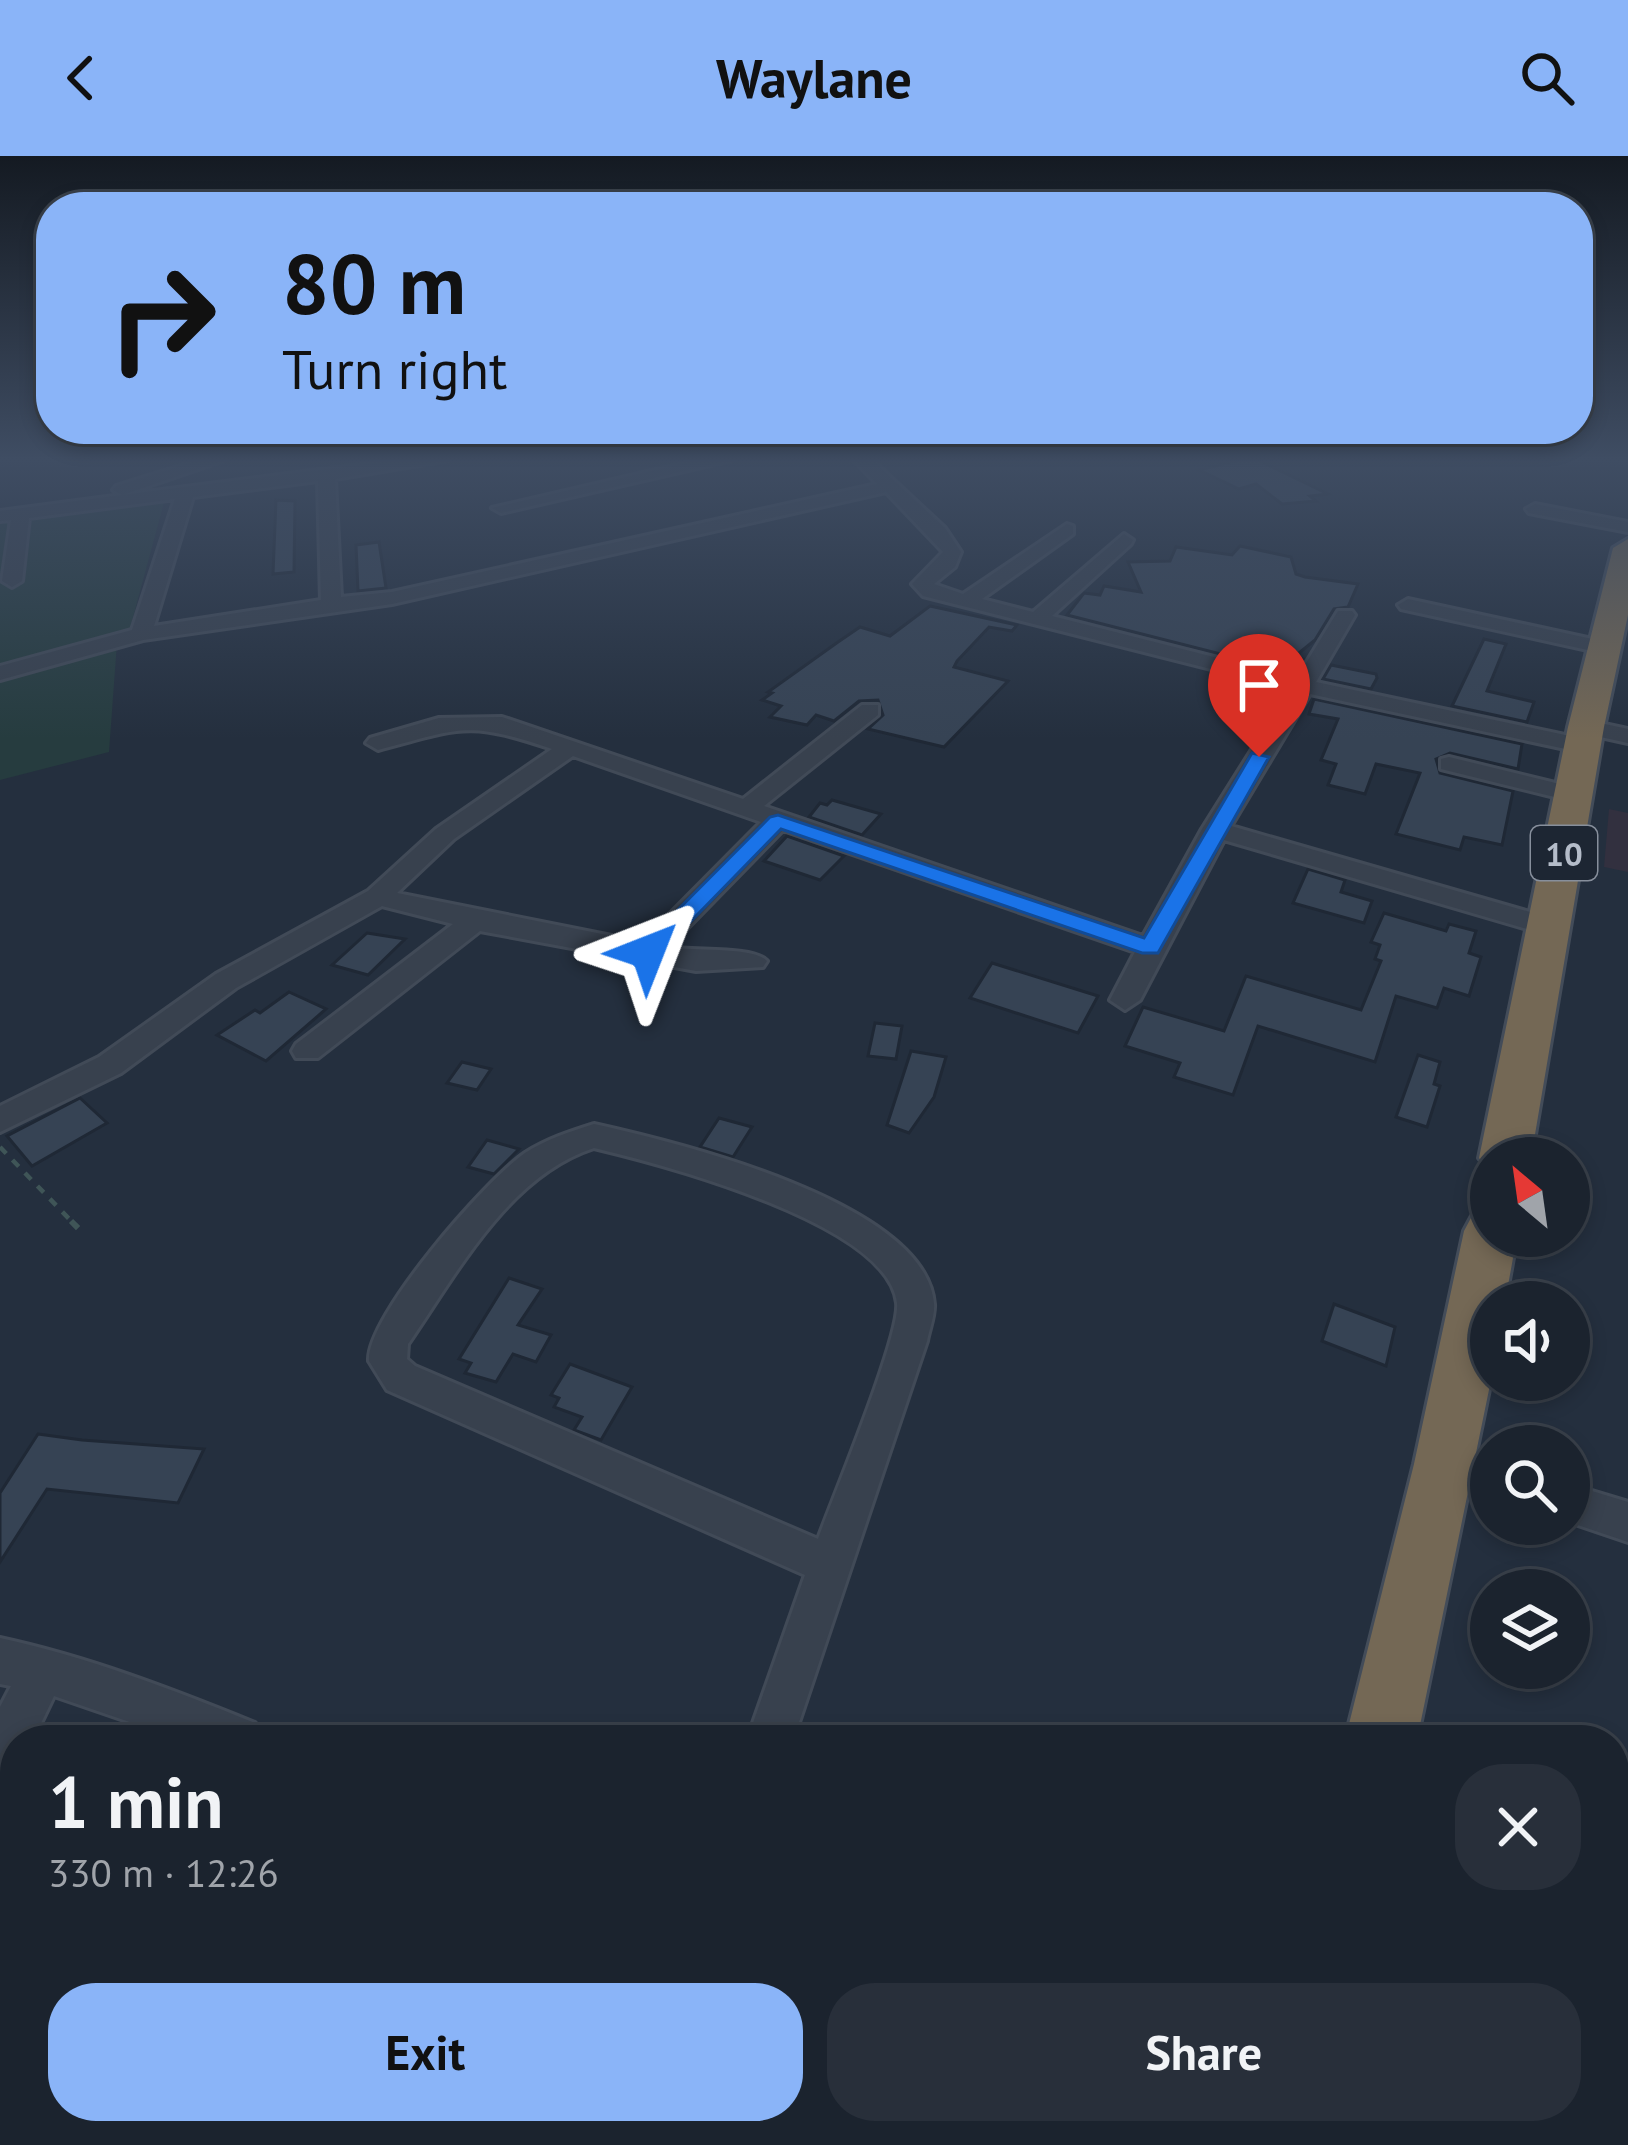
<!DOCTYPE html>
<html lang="en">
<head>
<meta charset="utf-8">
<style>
  :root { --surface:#1b232e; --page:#282f3a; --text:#f1f3f6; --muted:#a0a4aa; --line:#39404a; --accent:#8ab4f8 }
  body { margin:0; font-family:"PT Sans",sans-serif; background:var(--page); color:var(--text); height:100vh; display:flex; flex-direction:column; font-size:45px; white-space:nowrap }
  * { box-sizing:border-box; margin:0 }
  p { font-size:39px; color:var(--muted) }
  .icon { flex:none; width:66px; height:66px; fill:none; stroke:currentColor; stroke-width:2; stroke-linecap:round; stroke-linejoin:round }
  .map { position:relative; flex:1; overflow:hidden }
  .sheet { position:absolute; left:0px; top:1569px; width:1629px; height:420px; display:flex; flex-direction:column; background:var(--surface); border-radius:48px 48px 0 0; box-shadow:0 6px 18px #0003,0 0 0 3px var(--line) }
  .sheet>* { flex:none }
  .banner { position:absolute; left:36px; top:36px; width:1557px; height:252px; border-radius:48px; box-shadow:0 6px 18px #0003,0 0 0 3px var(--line); background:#8ab4f8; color:#111; overflow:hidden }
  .needle { width:78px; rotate:331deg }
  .tools { position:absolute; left:1470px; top:981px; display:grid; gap:24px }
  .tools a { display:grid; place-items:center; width:120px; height:120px; border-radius:50%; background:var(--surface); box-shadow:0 6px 18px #0003,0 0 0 3px var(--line); font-size:60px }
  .pin { position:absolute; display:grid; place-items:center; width:102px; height:102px; color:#fff; margin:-123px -51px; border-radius:50% 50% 50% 0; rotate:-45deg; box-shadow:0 0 12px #0007 }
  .pin .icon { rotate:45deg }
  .me { position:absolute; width:132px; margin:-66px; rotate:45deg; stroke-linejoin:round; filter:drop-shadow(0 0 9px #0008) }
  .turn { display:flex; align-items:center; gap:42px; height:252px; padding:0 48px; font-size:54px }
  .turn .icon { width:156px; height:156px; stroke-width:2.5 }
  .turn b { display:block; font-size:84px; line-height:102px }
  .round { display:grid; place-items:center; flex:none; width:126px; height:126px; border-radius:48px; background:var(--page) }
  .headline { display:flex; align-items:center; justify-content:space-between; height:204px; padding:0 48px }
  h1 { font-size:72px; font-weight:700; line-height:90px }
  .action { display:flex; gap:24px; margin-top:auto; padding:24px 48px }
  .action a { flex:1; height:138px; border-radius:48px; background:var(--accent); color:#111; font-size:48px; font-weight:700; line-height:138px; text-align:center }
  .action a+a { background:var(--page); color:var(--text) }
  header { display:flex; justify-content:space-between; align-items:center; height:156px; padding:0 48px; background:var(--accent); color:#111; font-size:54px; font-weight:700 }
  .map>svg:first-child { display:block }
</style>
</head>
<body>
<header><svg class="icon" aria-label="back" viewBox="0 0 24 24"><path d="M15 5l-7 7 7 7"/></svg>Waylane<svg class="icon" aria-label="search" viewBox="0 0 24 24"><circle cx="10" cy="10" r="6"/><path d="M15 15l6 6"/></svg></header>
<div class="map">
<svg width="1628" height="1989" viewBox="0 0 1628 1989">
  <rect width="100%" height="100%" fill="#242f3e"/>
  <polygon fill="#32303f" points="1609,653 1628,657 1628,716 1604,711"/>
  <polygon fill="#263c3f" points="165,343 129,476 117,487 109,596 0,624 0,364"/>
  <g fill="#364354" stroke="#1f2835" stroke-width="3">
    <polygon points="1238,304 1258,304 1328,338 1310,340 1316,345 1282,348 1256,328 1239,333 1199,314"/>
    <polygon points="276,344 295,345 294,416 273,418"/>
    <polygon points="379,386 386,432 358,435 356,389"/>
    <polygon points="1240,390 1291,401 1296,418 1305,421 1358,428 1348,451 1334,453 1315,484 1294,501 1303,503 1295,517 1067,459 1084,437 1100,439 1104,430 1141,436 1128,406 1170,405 1176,391 1232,399"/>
    <polygon points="930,450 1017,469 1012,475 989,471 957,505 954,511 1008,525 944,591 868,573 883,559 878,544 859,545 834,565 816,559 807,569 770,561 781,550 762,544 772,537 768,536 838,486 860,471 890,480"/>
    <polygon points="1484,483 1506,488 1487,535 1534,546 1527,566 1452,550"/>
    <polygon points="1331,509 1376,518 1377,522 1371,533 1323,523"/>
    <polygon points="1314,543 1522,588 1518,613 1450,597 1436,603 1440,617 1513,635 1502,689 1464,681 1460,694 1396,678 1420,617 1376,608 1365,638 1328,629 1336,608 1321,604 1338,563 1309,558"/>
    <polygon points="832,644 881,658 862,679 809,661 820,647 827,649"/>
    <polygon points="787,680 844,700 820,724 764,705"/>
    <polygon points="1308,713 1345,724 1341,736 1372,745 1364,767 1293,747"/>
    <polygon points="1384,757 1446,775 1449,768 1476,775 1469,797 1481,801 1469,840 1444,832 1437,852 1396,840 1375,906 1258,870 1233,939 1174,921 1180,907 1125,890 1143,851 1224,875 1246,820 1361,854 1381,805 1375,803 1380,789 1371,786"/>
    <polygon points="367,777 405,783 368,819 332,809"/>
    <polygon points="992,807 1098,840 1078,877 970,842"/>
    <polygon points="289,836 326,853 266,905 217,879 255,854 260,857"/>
    <polygon points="875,867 902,870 896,903 868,900"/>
    <polygon points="911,895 946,901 934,941 909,977 887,969"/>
    <polygon points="1418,899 1440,906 1434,928 1440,930 1427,971 1396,961"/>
    <polygon points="462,906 491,913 477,934 447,927"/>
    <polygon points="80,942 107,967 32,1010 7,980"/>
    <polygon points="719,962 752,971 733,1001 700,991"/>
    <polygon points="487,984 519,993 494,1018 468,1011"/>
    <polygon points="509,1122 542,1133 518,1169 551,1179 536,1206 513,1198 496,1226 465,1217 471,1207 459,1203"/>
    <polygon points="1334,1148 1395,1171 1386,1210 1322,1185"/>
    <polygon points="570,1208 632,1231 601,1284 574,1274 582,1261 554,1251 559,1242 551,1239"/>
    <polygon points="38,1278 82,1284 204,1293 178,1347 47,1333 0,1406 0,1337"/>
  </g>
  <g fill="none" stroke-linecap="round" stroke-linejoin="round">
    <g stroke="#414a57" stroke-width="6">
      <g id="minor">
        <path d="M199,304H225L122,339L399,304H449L335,323L341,441L392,436L877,328L854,304H872L945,372L961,396L955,411L934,428L963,438L1067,368L1073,370V378L982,443L1033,456L1124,378L1133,384L1131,388L1052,460L1297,522L1338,455H1352L1355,459L1316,526L1584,583L1596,590L1584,597L1310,538L1231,670L1561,765L1565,771L1551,780L1224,684L1140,844L1125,854L1110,844L1135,796L783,674L669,791C694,796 753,790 767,805L763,811L696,815L480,775L318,902H296L292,895L296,888L453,768L382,750L236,832L121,917L0,976V950L99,901L216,818L368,735L436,673L552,593C467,564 461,572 378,594L366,587L370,582L439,562L502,561L743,643L862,549H878V559L764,650L1143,780L1202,673L1290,533L923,440L912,428L943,396L886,336L392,448L143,484L0,524V510L132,474L175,343L29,362L22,425L12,431L2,425L11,364L0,365V355L122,339L113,334L116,330ZM318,325L321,444L154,470L193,341ZM573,600L761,666L642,786L397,737L454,683Z"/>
        <polygon points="699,304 732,304 501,357 492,352"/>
        <polygon points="1535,348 1628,366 1628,376 1529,357 1526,353"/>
        <polygon points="1408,443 1606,486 1617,492 1606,498 1401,453 1398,449"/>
        <polygon points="1586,564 1628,573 1628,587 1578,576 1574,571"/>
        <polygon points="1449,601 1584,634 1587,639 1575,646 1441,613 1441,603"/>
        <path d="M594,968C675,986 926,1046 934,1148C935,1159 929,1174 927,1185L793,1584H747L805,1419L387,1234L369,1205C366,1161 486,1024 525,997C547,983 569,976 594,968ZM594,992C661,1008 888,1067 897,1147C901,1178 833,1342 818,1383L415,1210L407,1203L408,1188C457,1117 508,1020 594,992Z"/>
        <polygon points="1445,1290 1491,1304 1491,1342 1431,1321 1425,1308 1431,1295"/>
        <polygon points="1569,1328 1628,1346 1628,1386 1569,1366"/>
        <path d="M0,1482C88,1501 171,1533 255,1567L261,1584H182L54,1540L33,1584H15V1618L0,1625V1551L11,1530L0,1528Z"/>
        <polygon points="611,1974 667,1974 662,1989 606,1989"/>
        <polygon points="1422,1974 1495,1974 1501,1989 1428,1989"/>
      </g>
    </g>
    <g stroke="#434c59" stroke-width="6">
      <g id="highway">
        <polygon points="1628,383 1628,459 1604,571 1531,1002 1491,1002 1491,1017 1479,1002 1568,571 1613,392"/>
        <polygon points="1491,1054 1491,1080 1517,1080 1505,1146 1491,1146 1491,1224 1417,1584 1345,1584 1414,1308 1464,1075 1472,1060"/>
        <polygon points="1249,1974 1335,1974 1333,1989 1245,1989"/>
      </g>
    </g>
    <polyline stroke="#3f5557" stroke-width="4.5" stroke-dasharray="9 9" stroke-linecap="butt" points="0,991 74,1068"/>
    <polyline stroke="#3f5557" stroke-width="6" stroke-dasharray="10 10" stroke-linecap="butt" points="71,1065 84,1078"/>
    <use href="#minor" fill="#38414e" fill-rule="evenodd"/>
    <use href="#highway" fill="#746855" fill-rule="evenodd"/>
  </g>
  <linearGradient id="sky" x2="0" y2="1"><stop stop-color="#141a22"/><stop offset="0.52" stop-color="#3f4d63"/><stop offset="1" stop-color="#3f4d63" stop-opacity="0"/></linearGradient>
  <rect width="1628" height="583" fill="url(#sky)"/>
  <polygon fill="#1a73e8" stroke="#114b97" stroke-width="3" points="1252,597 1269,601 1158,797 1142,797 781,673 656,801 639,801 636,796 770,661 778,659 1144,782"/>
  <g text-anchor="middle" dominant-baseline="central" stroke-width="12" stroke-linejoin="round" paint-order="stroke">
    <rect fill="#1d2633" stroke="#878f9c" stroke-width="3" x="1531" y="670" width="66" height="54" rx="9"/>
    <g font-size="33" font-weight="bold" fill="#b4bcc9">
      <text x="1564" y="697">10</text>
    </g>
  </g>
</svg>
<div class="tools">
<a><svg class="needle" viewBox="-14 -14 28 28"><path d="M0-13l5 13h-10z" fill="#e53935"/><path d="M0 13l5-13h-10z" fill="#a0a4aa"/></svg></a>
<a><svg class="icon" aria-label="sound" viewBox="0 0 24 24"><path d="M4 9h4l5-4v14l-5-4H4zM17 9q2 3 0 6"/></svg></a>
<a><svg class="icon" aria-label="search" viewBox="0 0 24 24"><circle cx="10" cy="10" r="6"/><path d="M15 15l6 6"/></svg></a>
<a><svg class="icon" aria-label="layers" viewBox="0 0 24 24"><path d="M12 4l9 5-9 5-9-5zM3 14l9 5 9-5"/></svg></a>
</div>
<div class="pin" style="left:1259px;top:601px;background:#d93025"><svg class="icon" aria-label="arrive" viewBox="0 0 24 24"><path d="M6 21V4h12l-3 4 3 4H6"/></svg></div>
<svg class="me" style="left:648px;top:796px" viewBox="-20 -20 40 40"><path d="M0-17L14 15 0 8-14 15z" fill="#1a73e8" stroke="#fff" stroke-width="4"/></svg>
<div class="banner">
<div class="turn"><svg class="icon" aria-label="right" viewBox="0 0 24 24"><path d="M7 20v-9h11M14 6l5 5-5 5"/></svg><div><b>80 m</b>Turn right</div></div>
</div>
<section class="sheet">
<div class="headline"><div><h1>1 min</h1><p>330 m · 12:26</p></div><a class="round"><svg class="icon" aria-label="close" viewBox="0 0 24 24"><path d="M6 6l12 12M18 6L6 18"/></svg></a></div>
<div class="action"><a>Exit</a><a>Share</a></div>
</section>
</div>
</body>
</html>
